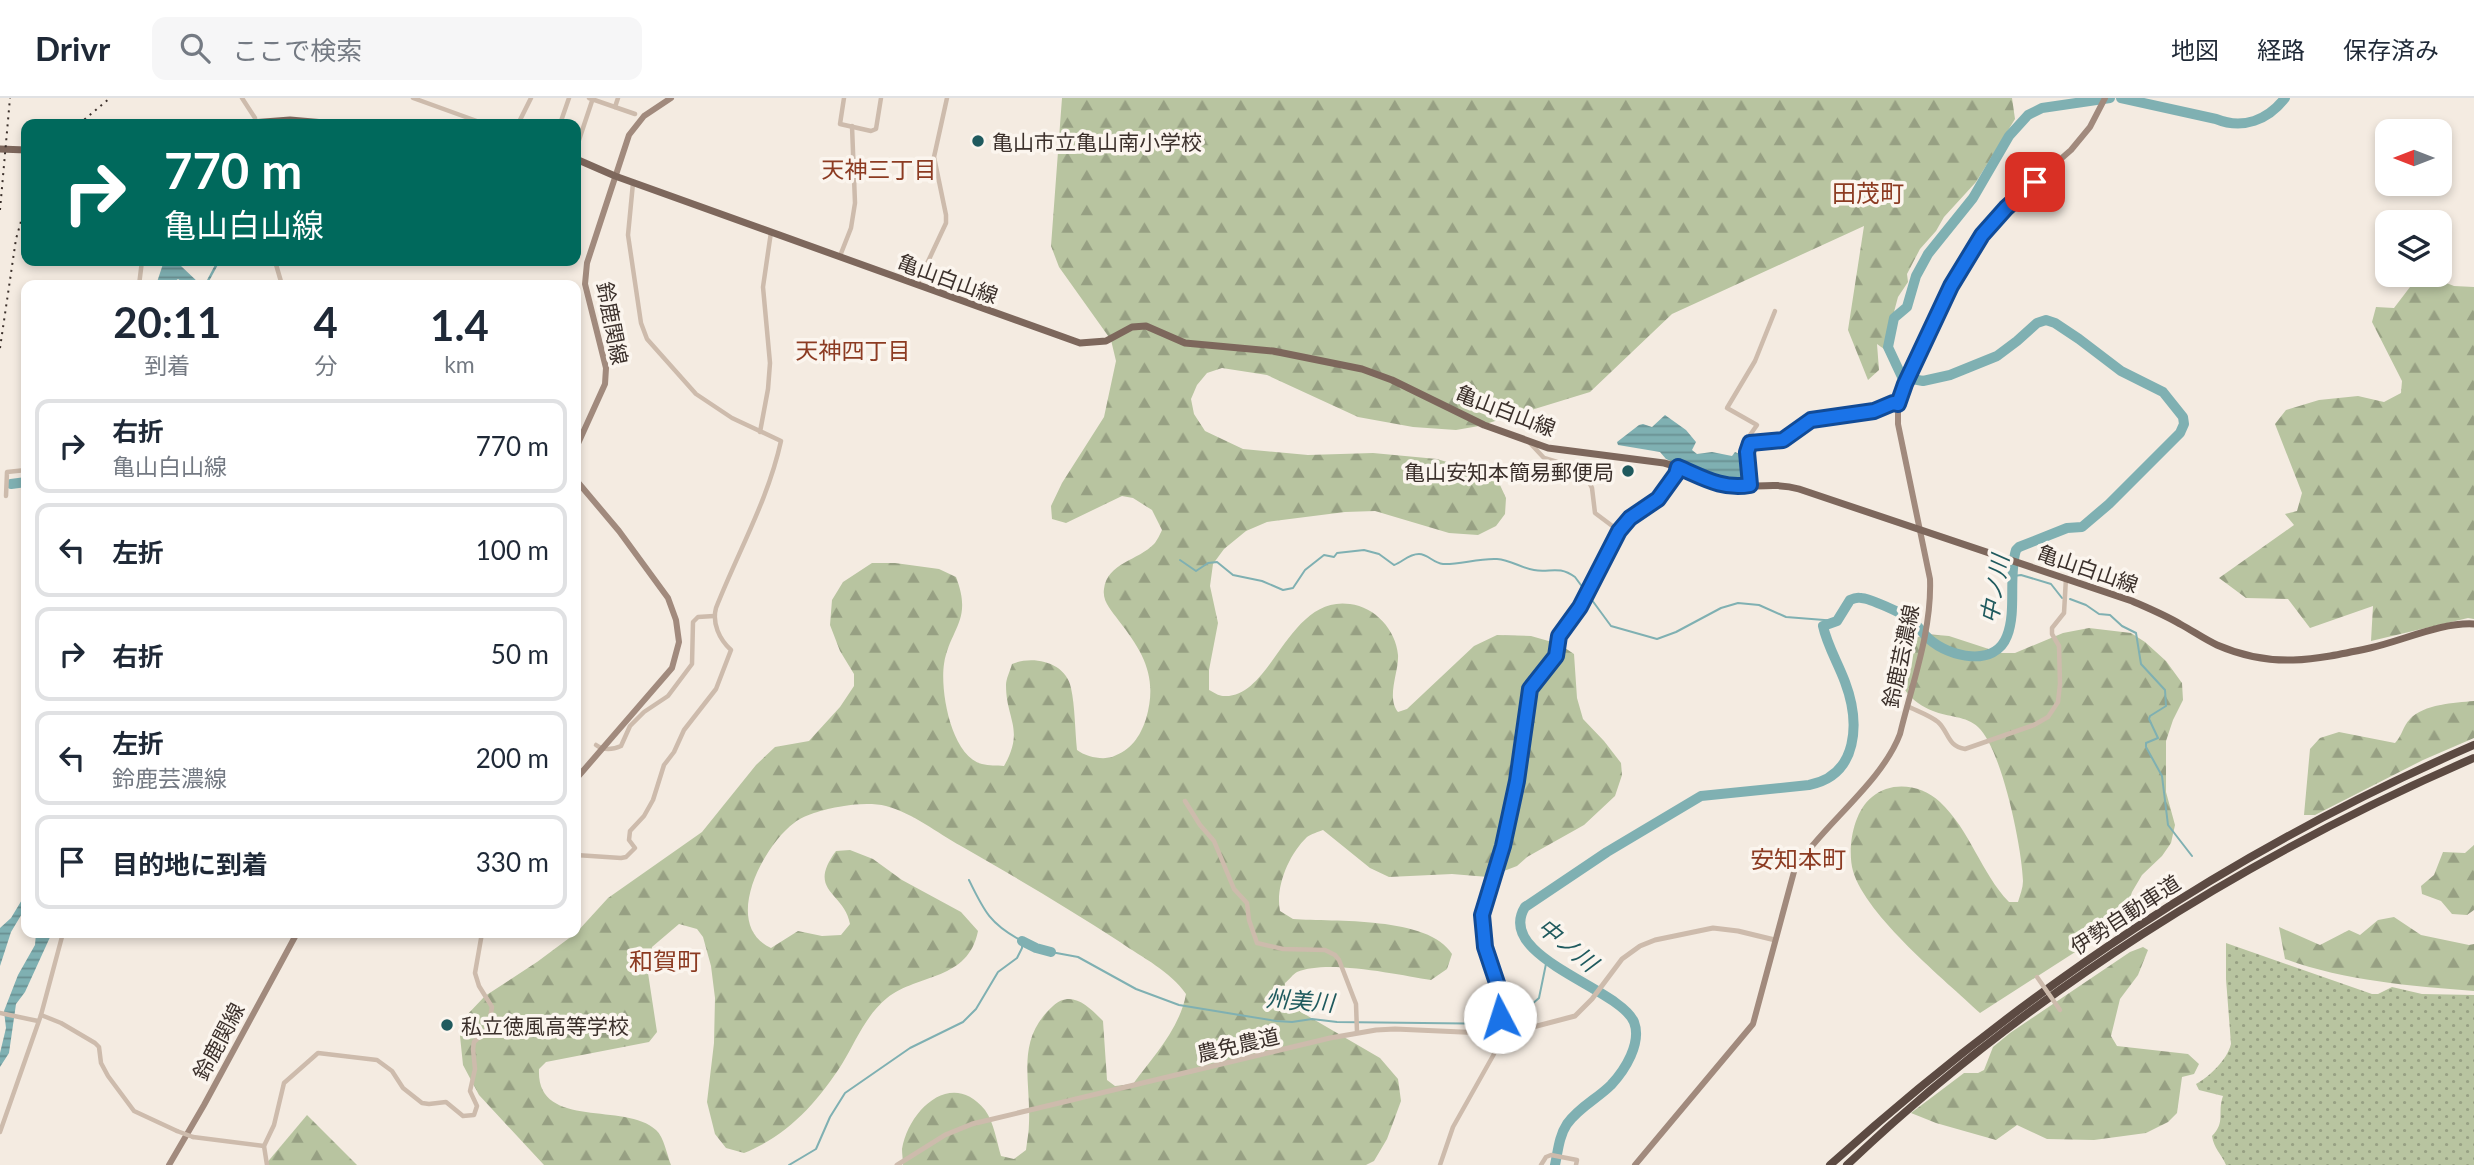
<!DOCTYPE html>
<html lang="ja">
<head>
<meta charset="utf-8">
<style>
  :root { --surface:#fff; --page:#f6f6f7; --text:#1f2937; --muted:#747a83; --line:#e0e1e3 }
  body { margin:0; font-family:Lato,"Noto Sans JP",sans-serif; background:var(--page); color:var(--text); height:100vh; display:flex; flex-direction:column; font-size:26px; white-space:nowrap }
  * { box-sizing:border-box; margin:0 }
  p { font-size:23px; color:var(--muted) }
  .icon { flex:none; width:38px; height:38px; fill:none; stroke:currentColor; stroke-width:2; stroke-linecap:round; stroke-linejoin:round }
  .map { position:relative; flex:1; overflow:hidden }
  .side { position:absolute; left:21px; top:182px; width:560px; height:658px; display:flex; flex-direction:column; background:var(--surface); border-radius:14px; box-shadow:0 4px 10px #0003 }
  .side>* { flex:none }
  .top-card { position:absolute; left:21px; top:21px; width:560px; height:147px; border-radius:14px; box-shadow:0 4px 10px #0003; background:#00695c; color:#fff; overflow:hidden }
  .needle { width:46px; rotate:270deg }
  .tools { position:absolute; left:2375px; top:21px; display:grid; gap:14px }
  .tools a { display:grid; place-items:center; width:77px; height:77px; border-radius:14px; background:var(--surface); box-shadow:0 4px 10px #0003; font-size:35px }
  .pin { position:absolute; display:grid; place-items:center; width:60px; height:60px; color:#fff; margin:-30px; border-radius:14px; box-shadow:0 4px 10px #0006 }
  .me { position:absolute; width:77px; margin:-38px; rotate:355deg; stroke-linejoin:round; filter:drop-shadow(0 0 5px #0008) }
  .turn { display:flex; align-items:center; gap:24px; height:147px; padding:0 28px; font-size:32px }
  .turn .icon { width:91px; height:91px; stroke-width:2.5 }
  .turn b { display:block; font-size:49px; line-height:60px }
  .eta { display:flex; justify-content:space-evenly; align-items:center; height:119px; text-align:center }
  .eta b { font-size:42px; font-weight:700; line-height:49px }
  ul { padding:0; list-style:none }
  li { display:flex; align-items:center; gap:21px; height:94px; margin:0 14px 10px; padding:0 14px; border:4px solid var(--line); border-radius:14px }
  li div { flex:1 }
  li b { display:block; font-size:26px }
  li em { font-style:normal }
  header { display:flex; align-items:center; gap:42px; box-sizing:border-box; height:98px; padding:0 35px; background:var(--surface); border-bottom:2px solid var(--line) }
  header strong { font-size:33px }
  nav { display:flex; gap:38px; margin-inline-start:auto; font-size:24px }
  .search { width:490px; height:63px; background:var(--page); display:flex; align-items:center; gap:18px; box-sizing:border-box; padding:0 24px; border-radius:14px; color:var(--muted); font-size:26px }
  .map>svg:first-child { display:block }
</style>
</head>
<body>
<header>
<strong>Drivr</strong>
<div class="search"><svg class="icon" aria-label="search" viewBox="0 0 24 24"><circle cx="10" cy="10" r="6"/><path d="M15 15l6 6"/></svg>ここで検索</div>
<nav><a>地図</a><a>経路</a><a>保存済み</a></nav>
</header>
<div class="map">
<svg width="2474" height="1067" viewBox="0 0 2474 1067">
  <defs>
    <pattern id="grass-dots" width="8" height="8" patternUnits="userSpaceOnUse" patternTransform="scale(1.75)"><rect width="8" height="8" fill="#b8c4a0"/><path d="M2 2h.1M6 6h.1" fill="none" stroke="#97a083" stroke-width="1.8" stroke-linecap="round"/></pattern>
    <pattern id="forest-firs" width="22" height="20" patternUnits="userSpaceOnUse" patternTransform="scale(1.75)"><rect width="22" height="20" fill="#b8c4a0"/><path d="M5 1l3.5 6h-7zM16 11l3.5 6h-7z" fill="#97a083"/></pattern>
    <pattern id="water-rules" width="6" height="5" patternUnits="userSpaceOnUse" patternTransform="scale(1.75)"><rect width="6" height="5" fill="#7fb0b2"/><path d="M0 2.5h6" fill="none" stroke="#699091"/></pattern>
  </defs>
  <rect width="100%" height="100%" fill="#f4ebe1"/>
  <path fill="url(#grass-dots)" d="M2226,845L2372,896H2378L2392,889L2422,896L2474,897V1067H2226C2221,1055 2214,1051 2212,1038C2226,1024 2217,1015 2223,998L2199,992L2196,986C2210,978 2227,962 2231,946L2226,881Z"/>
  <g fill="url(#forest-firs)">
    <path d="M1062,0H2012L2015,21L1976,84L1944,119L1936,133L1920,151L1907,176L1908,184L1898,199L1884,251L1877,246L1879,272L1868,282L1848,232L1864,128L1672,216L1590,294L1479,328L1456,332L1413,329L1358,319L1267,277L1222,270L1207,275L1197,287L1191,301L1194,316L1205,333L1243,351L1308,357L1373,355L1437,361L1480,374L1500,387L1506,400L1505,416L1496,428L1478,437L1449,435L1375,413L1345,414L1267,424L1246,433L1224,451L1213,466L1210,488L1218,525L1209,572V592C1213,594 1219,598 1223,598C1272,602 1287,497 1350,506C1375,509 1396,532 1398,557C1399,574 1386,599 1398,614L1407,611L1474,548L1497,537L1531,538L1559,546L1574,556L1577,600L1583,621L1604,643L1621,665L1622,677L1615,698L1584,727L1527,759L1517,768L1488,779L1452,776L1389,779L1370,770L1323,732C1318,734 1311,736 1307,739C1289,756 1275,789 1280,813L1293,821C1334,824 1429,818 1452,856L1447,871L1431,882C1398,877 1328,861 1297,874C1293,876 1289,882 1285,885L1284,897L1301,914L1380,960L1398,981L1401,1003L1387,1041L1374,1063L1366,1067H903C903,1062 902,1056 902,1051C909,1011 952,971 985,1012C994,1024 997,1045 1001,1058L1014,1061L1026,1052C1027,1043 1029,1034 1029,1025C1031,981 1015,942 1053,908C1072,891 1089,909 1103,923L1107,982L1115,988L1133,986C1153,959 1180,930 1186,896C1170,873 1143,860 1120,844C1068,810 1015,779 961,748C937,735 913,715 886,708C874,705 855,706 844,708C829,710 805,716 794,725C763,748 721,827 771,850L798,833L822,838L841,837L850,826C844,793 806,794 836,753L850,752L873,761L902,782L961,814L978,833C968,883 919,875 887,900C866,917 856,943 842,966C817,1005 787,1038 744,1055L726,1050L715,1036L707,1004L714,945L715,900L711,868L703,839L697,831L679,826L652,849L648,875L657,934L649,944L546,964L539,971C536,1033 625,1003 656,1032C664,1039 667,1057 671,1067H544L479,997L463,967L460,938L466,918L485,898L537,864L576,835L608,800L702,734L756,667L775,649L809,643L840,609L854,588V576L840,553L830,527L832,502L843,484L872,465H895L939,471L956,479C973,523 950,530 944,566C940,593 951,658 982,666C989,668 997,667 1004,668C1025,631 1006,622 1006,587C1006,581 1010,573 1012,566C1033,557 1066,564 1071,590C1075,608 1075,633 1077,652C1086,659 1102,662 1112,659C1131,652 1140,639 1146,621C1158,580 1144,555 1119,523C1112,513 1102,504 1104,491C1107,465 1139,462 1154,446C1157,443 1160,436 1162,432L1152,412L1133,400L1122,398L1066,425L1052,421L1051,408L1062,385L1104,319L1116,263L1111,242L1059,169L1051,148Z"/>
    <polygon points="2426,177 2454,188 2474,189 2474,521 2468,520 2371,543 2373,508 2310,530 2288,501 2246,500 2219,480 2294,427 2285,416 2297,413 2302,395 2275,326 2286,312 2319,302 2358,298 2384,304 2401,295 2402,283 2372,224 2376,209 2394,210 2410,189"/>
    <path d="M2089,530L2131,535L2145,544L2166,563L2182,585L2183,602L2173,622L2166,643V694L2175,727L2171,745L2162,758L2142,777L2132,794L2121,828L2111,831L1980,915C1946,883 1866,818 1853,773C1847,751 1853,714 1872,699C1892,682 1922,687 1940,704C1970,732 1981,775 2009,804H2018C2020,797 2023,790 2023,783C2022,750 2002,651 1978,629C1967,618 1947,619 1933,613C1900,599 1891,575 1906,544L1926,536L1949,538L2001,555H2015L2063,535Z"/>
    <path d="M2474,603V640L2423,662L2315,717H2304L2310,651L2320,640L2339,634L2395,645C2402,638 2403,628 2410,621C2424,606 2454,605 2474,603Z"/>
    <polygon points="2474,747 2474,812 2467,817 2452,816 2441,803 2422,796 2421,788 2434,777 2443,754 2465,755"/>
    <path d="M2394,819L2421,837L2469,847L2474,846V893C2410,888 2345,883 2285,861L2279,829L2320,847L2349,832L2360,837L2378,822Z"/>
    <polygon points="2143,849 2148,852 2138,877 2120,901 2111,938 2117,948 2188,956 2199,966 2194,976 2182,979 2177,1015 2168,1024 2146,1035 2094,1042 2047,1041 2017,1027 1996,1042 1936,1025 1911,1015 1964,975 1978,975 1984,972 1993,949 2010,935 2130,854"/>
    <polygon points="307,1017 357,1067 265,1067"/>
  </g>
  <g fill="url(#water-rules)">
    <polygon points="164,163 183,163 181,168 200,186 207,182 217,163 220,163 207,187 182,187 184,185 178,181 170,187 156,187"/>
    <polygon points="1665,317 1686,332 1696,344 1692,352 1697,356 1712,354 1732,358 1735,354 1742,357 1746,382 1743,385 1719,384 1666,361 1660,354 1618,347 1617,344 1639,327 1643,326 1652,329"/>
    <polygon points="26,795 26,809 11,834 0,868 0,830 11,820"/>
    <polygon points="36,835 51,837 25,894 16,906 9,955 0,969 0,955 6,930 4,913 18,877 35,847"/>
  </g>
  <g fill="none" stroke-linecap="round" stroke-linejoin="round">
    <g stroke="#7fb0b2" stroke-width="2">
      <path d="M1180,462L1196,473L1208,465L1217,464L1233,477L1262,483L1283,492L1293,490L1305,472L1324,457L1334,459L1337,455L1364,452L1379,456L1394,467C1403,464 1408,456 1419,456C1428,456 1433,465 1443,466C1459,467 1478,460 1497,461C1511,462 1521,470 1534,472C1550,475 1558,467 1575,479L1611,528L1657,541L1676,534L1721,510L1738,505L1759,507L1786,519L1837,523"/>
      <polyline points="2014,478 2021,477 2051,486 2062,500"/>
      <polyline points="2070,501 2086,507 2099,516 2110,517 2122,528 2136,535 2141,566 2165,592 2166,608 2150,618 2149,621 2158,640 2146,645 2146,649 2162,678 2168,727 2192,758"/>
      <polyline points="1051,854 1078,859 1136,891 1179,907 1276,923 1292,924 1312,921 1337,924 1509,926 1539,900 1547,861"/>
      <path d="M789,1067L816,1051L830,1019L845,995L910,950L963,924L976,911L998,874L1017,860L1022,850V843C990,826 984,813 969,782"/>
    </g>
    <g stroke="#7fb0b2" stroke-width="10">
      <path d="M2121,0L2216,21C2243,32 2268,22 2285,0"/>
      <polyline points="11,386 26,384"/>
      <polyline points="1022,843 1036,850 1051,854"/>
      <path d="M1555,1067C1558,1053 1559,1038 1567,1026C1579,1009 1597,1001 1611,987C1625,972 1642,945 1634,924C1620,890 1494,859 1525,809L1607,754L1701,698L1809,687C1859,677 1860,624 1845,584C1838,565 1827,547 1823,528L1837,523L1850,502C1854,500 1857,499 1861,500C1869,500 1902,515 1910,521C1917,526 1922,535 1929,541C1949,559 1995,570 2007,538C2017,513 2008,478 2016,452L2019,449L2067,430L2082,429L2109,406L2180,335L2184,326L2183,319L2163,294L2121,273L2079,241L2055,225L2046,222L2037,225L2017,243L1997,258L1950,277L1923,283L1902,279L1888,249L1894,220L1907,209L1916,178L1928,156L1973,100L2009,38L2028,17L2042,10L2110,0"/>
    </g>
    <g stroke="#cdbbac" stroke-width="4.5">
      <polyline points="242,0 255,20 256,26"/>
      <polyline points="413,0 485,26"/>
      <polyline points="589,0 635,16"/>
      <polyline points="844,0 840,26 871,33 876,31 881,0"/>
      <polyline points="615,9 618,0"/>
      <polyline points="518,26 531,0"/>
      <polyline points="560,26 569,0"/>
      <polyline points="576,51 593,0"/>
      <polyline points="840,158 851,130 855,105 852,28"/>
      <polyline points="275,163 282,187"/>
      <polyline points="139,187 142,163"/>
      <polyline points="917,187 946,125 946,117 934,59 947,0"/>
      <polyline points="760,334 768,291 770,265 763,189 771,134"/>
      <polyline points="1529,344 1544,360 1577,370 1585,376 1592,390 1595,415 1619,433"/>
      <polyline points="1750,345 1750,337 1757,327 1727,310 1755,263 1775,213"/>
      <polyline points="6,398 7,374 26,372"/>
      <path d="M1907,608C1917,613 1929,617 1938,624C1949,634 1947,648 1965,651L2034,627L2048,619L2058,604L2060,586L2059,548L2052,536V530L2064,515L2066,480"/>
      <path d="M596,647C604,653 612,652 621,648L630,628L644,614L668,598L692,566L693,524L698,519L714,518"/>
      <polyline points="1185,703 1200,727 1214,743 1234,791 1247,805 1249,822 1257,845 1283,851 1325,852 1335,857 1339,862 1356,906 1357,934"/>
      <path d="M576,757L621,760L626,759L635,750L629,742L630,733L644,718L653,702L664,667L674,654L684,632L716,591L731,552C719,541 712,525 716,510C738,454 768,402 781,343L732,320L696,296L647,241L641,225L628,137L633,85"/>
      <polyline points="0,915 38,923"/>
      <polyline points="41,917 61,925 95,945 99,949 101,965 108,978 134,1013 177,1033"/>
      <polyline points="0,1034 41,917 63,835"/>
      <polyline points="193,1039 264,1048"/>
      <polyline points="267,1067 264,1048 274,1027 284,985 318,955 377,962 392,973 403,990 422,1005 429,1006 446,1004 463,1018 474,1017 477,1008 470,993 475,971 473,951 474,944 488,931 492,909 479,888 475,875 482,835"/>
      <polyline points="1440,1067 1453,1029 1494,956 1499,937 1501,897 1485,849 1482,817 1503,748 1517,683 1530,591 1556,558 1559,538 1580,509 1590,487 1603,467 1619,433 1630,420 1658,401 1677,376 1678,369"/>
      <polyline points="1541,1067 1546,1059 1551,1057 1577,1062 1576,1067"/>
    </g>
    <g stroke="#cdbbac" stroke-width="5">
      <polyline points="1750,387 1747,354 1750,345 1783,342 1807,323 1867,314 1893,305 1898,306"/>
      <polyline points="897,1067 945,1037 972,1026 1330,940 1376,932 1395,931 1506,936 1575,918 1592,901 1622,861 1640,848 1655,842 1713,830 1738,833 1775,842"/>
    </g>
    <g stroke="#a18a7d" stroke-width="6">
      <polyline points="576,350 605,286 606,270 585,186 587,165 629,37 644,18 671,0"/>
      <polyline points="576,382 619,433 668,500 676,522 679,544 672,570 576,681"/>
      <polyline points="169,1067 204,1007 297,835"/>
      <path d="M1635,1067L1753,926L1795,770C1824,726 1882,684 1900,636C1912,586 1932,533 1930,481L1898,326V306L1902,294L1951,188L1982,137L2005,110L2071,52L2090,29L2105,0"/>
    </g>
    <g stroke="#7d675c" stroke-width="7">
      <polyline points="239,26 290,22 336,26"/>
      <polyline points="0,51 26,52"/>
      <path d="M576,61L615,78L1080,245L1106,243L1132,229L1146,228L1185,245L1273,253L1362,271L1392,282L1484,327L1548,350L1664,365C1684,370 1701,383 1721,387C1747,392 1773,383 1799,391L2132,503C2148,510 2165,517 2180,526C2193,533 2204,541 2217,547C2272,571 2314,562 2370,550C2402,543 2442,524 2474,526"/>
    </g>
    <g stroke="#5c4a42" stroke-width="8">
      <path d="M1830,1067C2026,891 2232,752 2474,647"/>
      <path d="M1847,1067C2028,895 2245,759 2474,660"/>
    </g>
    <g stroke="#3b302b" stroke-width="2" stroke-dasharray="2 5" stroke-linecap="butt">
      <polyline points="79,26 110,0"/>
      <polyline points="0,112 10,0"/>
      <polyline points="0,250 16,141 26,106"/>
    </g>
    <g stroke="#cdbbac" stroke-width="4.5">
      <polyline points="2037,879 2060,912"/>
      <polyline points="177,1033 193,1039"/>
    </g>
  </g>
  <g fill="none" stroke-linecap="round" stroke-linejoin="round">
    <g stroke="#114b97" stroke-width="18">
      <path id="route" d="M1500,919L1501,897L1485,849L1482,817L1503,748L1517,683L1530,591L1556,558L1559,538L1580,509L1619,433L1630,420L1658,401L1676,376L1678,369C1702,379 1722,392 1750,387L1747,354L1750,345L1783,342L1811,322L1874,313L1893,305L1898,306L1905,286L1951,188L1982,137L2006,110L2035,84"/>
    </g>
    <use href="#route" stroke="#1a73e8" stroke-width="12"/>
  </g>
  <g fill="#1f5a5e" stroke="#fbf5ee" stroke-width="2.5">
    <circle cx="978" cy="43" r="7"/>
    <circle cx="1628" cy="373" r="7"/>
    <circle cx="447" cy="927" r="7"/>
  </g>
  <g text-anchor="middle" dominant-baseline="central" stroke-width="7" stroke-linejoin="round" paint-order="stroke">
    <g font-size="21" fill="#3b302b" stroke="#fbf5ee" text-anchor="start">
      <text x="992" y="43">亀山市立亀山南小学校</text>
      <text x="1614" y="373" text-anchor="end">亀山安知本簡易郵便局</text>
      <text x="461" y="927">私立徳風高等学校</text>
    </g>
    <g font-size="21" fill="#3b302b" stroke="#fbf5ee">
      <text transform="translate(948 180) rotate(20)">亀山白山線</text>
      <text transform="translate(613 225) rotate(79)">鈴鹿関線</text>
      <text transform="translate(1506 312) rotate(21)">亀山白山線</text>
      <text transform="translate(2088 470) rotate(19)">亀山白山線</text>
      <text transform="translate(1900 558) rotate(-78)">鈴鹿芸濃線</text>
      <text transform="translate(2125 816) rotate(-33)">伊勢自動車道</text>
      <text transform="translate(218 943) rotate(-62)">鈴鹿関線</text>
      <text transform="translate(1238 946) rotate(-13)">農免農道</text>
    </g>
    <g font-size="23" fill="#8c3b22" stroke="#fbf5ee">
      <text x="879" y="71">天神三丁目</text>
      <text x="853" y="252">天神四丁目</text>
    </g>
    <g font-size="23" font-style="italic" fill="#1f5a5e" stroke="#fbf5ee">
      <text transform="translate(1994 491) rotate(-80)">中ノ川</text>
      <text transform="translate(1568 846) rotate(39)">中ノ川</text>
      <text transform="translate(1300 902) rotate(4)">州美川</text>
    </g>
    <g font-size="24" fill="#8c3b22" stroke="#fbf5ee">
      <text x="1868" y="94">田茂町</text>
      <text x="1798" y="760">安知本町</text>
      <text x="665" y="862">和賀町</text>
    </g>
  </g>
</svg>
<div class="tools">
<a><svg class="needle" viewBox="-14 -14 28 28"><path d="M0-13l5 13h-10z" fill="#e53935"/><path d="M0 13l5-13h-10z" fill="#747a83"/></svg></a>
<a><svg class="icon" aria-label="layers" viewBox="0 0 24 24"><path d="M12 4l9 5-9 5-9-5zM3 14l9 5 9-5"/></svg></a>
</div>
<div class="pin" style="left:2035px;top:84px;background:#d93025"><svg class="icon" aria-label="arrive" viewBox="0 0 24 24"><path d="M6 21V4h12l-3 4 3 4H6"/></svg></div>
<svg class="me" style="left:1500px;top:919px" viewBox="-20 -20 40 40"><circle r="19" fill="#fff"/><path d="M0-13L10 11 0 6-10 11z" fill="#1a73e8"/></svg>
<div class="top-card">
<div class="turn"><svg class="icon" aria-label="right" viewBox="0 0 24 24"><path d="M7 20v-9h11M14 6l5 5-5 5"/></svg><div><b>770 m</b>亀山白山線</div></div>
</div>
<section class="side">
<div class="eta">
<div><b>20:11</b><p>到着</p></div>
<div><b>4</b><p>分</p></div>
<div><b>1.4</b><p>km</p></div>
</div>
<ul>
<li><svg class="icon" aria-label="right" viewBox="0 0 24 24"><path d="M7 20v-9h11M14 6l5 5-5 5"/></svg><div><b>右折</b><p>亀山白山線</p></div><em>770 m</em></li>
<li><svg class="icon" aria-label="left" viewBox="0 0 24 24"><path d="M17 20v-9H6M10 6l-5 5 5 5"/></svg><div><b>左折</b></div><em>100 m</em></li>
<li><svg class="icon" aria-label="right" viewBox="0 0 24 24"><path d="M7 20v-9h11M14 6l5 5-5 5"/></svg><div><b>右折</b></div><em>50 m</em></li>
<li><svg class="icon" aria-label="left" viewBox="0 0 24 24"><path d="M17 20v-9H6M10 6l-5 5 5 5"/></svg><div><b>左折</b><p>鈴鹿芸濃線</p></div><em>200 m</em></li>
<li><svg class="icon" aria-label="arrive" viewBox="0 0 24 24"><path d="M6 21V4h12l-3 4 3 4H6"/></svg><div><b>目的地に到着</b></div><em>330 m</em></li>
</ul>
</section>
</div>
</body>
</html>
